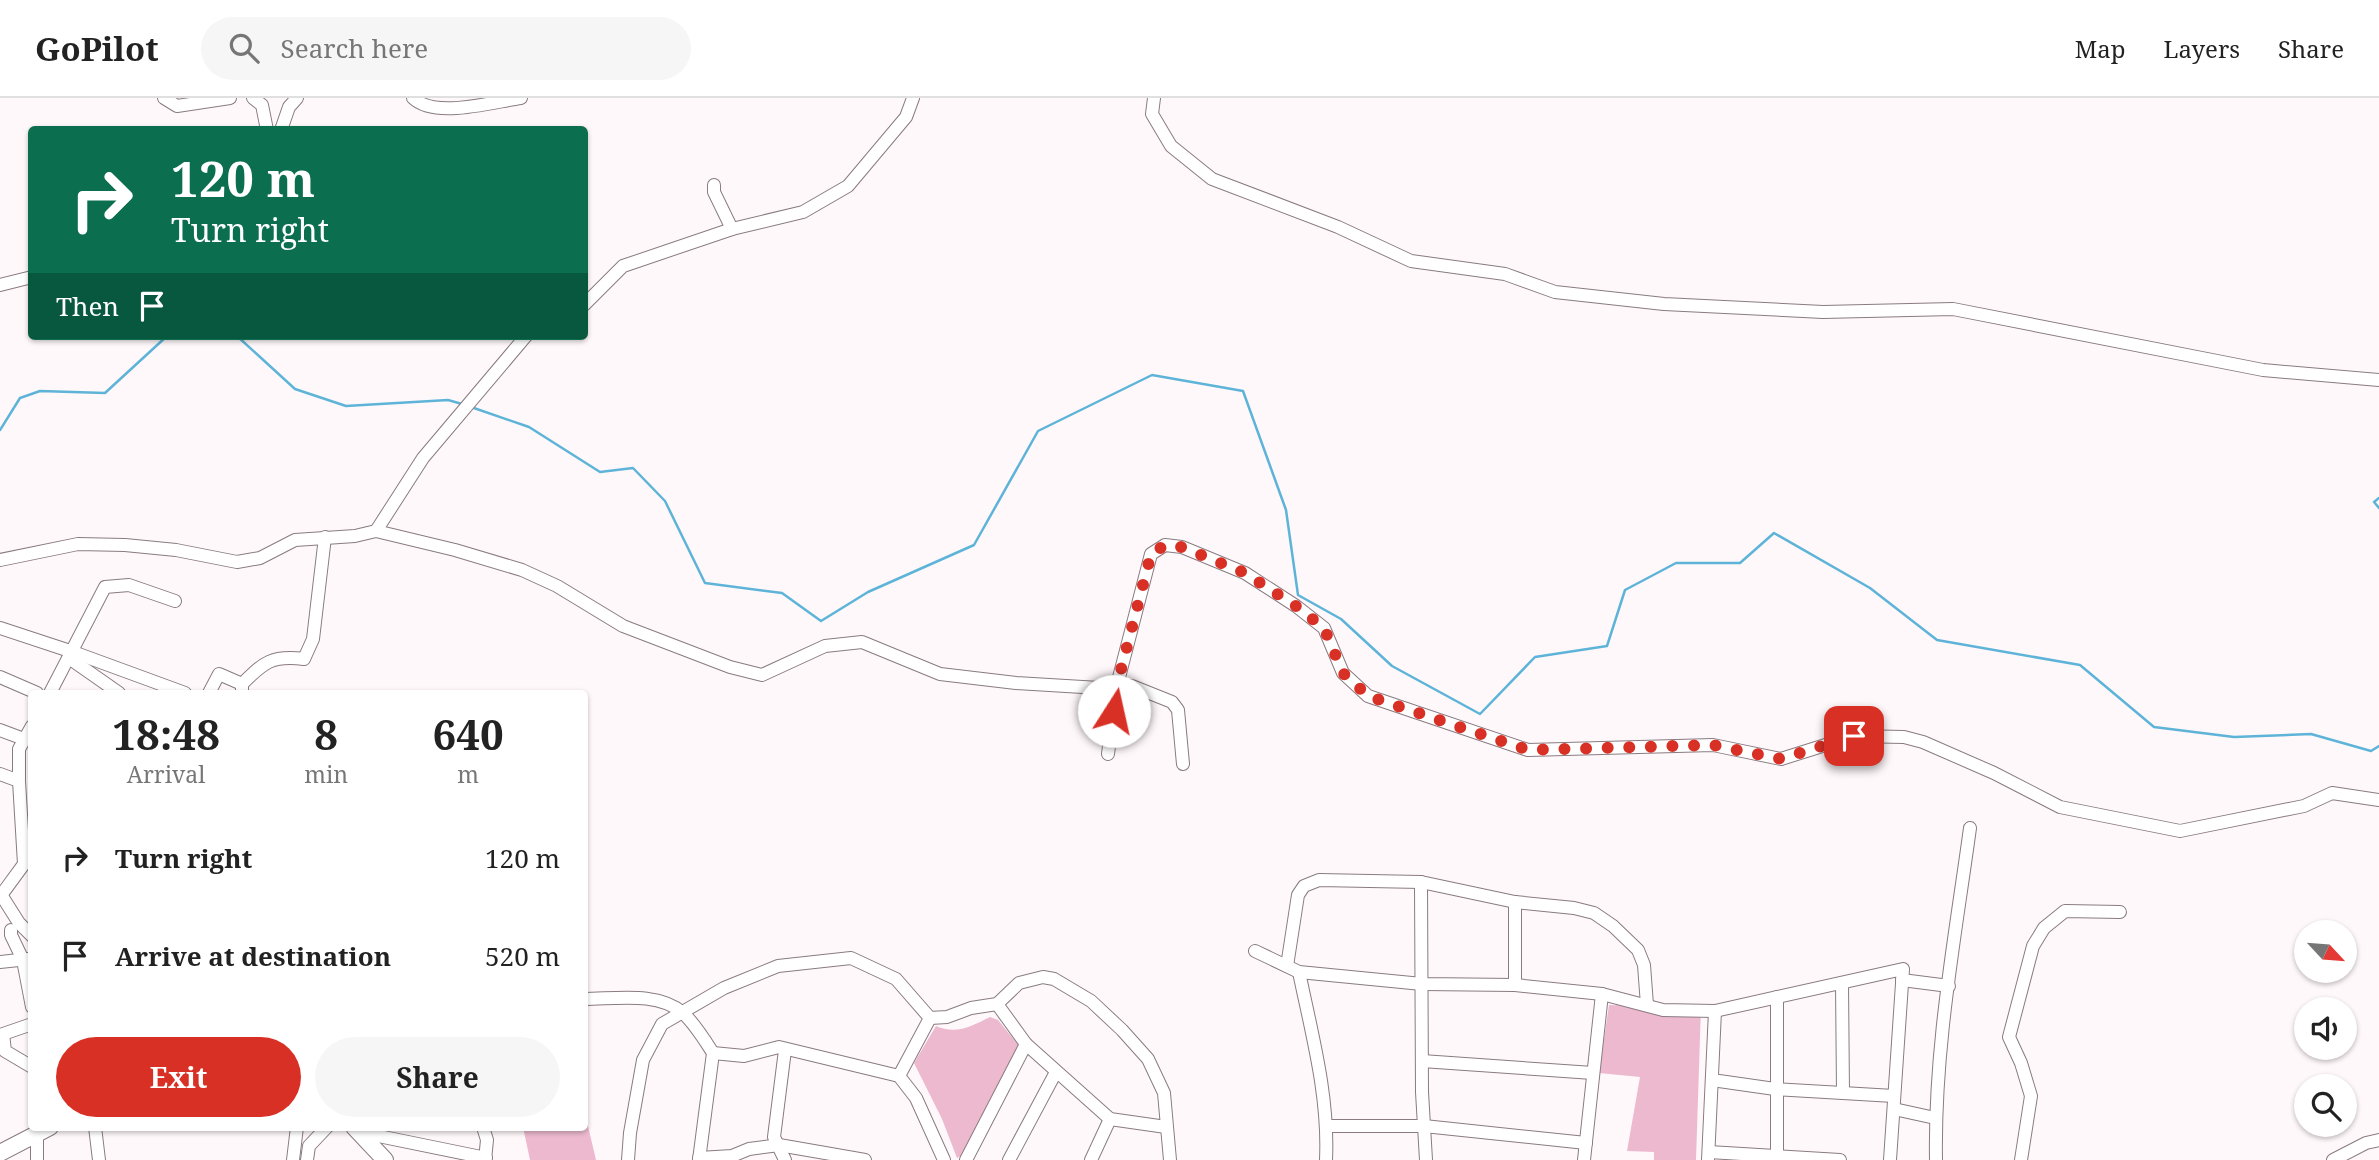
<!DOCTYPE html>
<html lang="en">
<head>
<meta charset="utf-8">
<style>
  :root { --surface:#fff; --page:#f6f6f6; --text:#222; --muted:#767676; --line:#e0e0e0; --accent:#d93025 }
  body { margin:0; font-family:"Noto Serif",serif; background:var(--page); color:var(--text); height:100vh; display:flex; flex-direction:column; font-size:26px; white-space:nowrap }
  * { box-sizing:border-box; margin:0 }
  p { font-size:23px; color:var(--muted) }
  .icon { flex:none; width:38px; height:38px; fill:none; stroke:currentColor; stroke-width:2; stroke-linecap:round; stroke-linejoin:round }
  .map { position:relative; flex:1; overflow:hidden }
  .drawer { position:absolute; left:28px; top:592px; width:560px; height:441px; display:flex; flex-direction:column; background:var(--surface); border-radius:7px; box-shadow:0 2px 5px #0004 }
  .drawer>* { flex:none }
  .top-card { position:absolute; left:28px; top:28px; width:560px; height:214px; border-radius:7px; box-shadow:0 2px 5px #0004; background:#0b6e4f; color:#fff; overflow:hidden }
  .needle { width:46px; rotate:116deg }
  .controls { position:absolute; left:2294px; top:822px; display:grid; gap:14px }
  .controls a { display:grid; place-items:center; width:63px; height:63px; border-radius:50%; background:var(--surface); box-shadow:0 2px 5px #0004; font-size:35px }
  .pin { position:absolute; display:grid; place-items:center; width:60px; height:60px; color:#fff; margin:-30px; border-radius:14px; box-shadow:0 4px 10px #0006 }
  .me { position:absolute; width:77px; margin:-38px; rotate:10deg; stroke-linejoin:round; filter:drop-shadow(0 0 5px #0008) }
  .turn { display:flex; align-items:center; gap:24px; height:147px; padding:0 28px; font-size:32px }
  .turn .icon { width:91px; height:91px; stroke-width:2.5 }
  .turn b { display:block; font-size:49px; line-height:60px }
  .then { display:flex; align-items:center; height:66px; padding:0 28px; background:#0003; gap:14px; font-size:26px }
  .eta { display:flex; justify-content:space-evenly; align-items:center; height:119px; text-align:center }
  .eta b { font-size:42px; font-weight:700; line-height:49px }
  .action { display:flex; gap:14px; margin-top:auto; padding:14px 28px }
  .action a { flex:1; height:80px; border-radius:42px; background:var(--accent); color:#fff; font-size:28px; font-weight:700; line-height:80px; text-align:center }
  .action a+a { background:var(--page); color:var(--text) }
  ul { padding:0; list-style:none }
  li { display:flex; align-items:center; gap:21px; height:98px; padding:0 28px }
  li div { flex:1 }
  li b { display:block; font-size:26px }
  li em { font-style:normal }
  header { display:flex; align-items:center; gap:42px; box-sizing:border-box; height:98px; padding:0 35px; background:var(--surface); border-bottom:2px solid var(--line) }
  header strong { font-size:33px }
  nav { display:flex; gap:38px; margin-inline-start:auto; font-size:24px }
  .search { width:490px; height:63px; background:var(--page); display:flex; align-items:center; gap:18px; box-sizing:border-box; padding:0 24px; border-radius:38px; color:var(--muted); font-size:26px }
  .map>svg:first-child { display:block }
</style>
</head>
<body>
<header>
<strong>GoPilot</strong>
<div class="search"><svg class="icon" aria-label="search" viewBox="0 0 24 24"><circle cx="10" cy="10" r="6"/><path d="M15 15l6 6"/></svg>Search here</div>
<nav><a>Map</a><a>Layers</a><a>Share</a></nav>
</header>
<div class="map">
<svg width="2379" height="1062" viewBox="0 0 2379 1062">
  <rect width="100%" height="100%" fill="#fff8fb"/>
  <g fill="#edb9cf">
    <polygon points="1609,907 1701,909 1696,1062 1654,1062 1654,1054 1627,1053 1640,979 1599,975"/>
    <path d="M990,919L998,922L1020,949L963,1057L957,1060L942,1021L914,965L936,928C956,937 972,928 990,919Z"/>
    <polygon points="585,1015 596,1062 530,1062 523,1029 584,1029"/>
  </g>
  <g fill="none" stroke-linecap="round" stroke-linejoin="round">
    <g stroke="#5db4d8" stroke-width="2.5">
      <polyline points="237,238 295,291 346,308 448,302 462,306"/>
      <polyline points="471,309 529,329 600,374 633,370 665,403 705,485 782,495 821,523 868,494 974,447 1038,333 1152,277 1243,293 1286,412 1298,497 1341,521 1392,568 1480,616 1535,559 1607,548 1625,492 1676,465 1740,465 1774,435 1870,490 1937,542 2080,567 2154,629 2234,639 2311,636 2371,653 2379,648"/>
      <polyline points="0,332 20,300 40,293 105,295 167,238"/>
      <polyline points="2379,400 2374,404 2379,410"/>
    </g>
    <g stroke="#897b81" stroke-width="14">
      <g id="minor">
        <polyline points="164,0 177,8 230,0"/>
        <polyline points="253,0 262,7 267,32"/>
        <path d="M413,0C435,21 492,4 521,0"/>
        <polyline points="1154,0 1152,16 1171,48 1212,81 1338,129 1411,163 1505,176 1555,194 1664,206 1823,214 1953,211 2263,272 2379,282"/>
        <polyline points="281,32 289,9 297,0"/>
        <polyline points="714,87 714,94 732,131"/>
        <polyline points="0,187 32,179"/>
        <polyline points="584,207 623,168 732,131 803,114 848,88 906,19 913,0"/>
        <polyline points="376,433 423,360 526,238"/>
        <polyline points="0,462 78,446 125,447 176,452 237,464 260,460 295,442 355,438 376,433 455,452 522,472 557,488 623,528 730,569 762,577 825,548 862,544 940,576 1016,585 1116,591 1132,588 1172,604 1178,612 1183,666"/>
        <polyline points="0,530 73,554 185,595"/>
        <polyline points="69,560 119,595"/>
        <polyline points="0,579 37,595"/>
        <polyline points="50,595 105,489 129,487 175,503"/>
        <polyline points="209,595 219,576 242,586"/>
        <path d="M242,595V586C264,564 272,557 304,561L313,541L325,439"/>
        <polyline points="0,632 24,641"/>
        <polyline points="1108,656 1116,591 1151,456 1165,447 1182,449 1245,475 1296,508 1324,530 1343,575 1368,598 1528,652 1713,647 1781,661 1854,638 1904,639 1923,644 1994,675 2060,709 2180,733 2304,708 2332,695 2379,702"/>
        <polyline points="0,676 19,683"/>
        <polyline points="1421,784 1422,994 1426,1062"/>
        <polyline points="0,795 19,825 32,838"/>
        <polyline points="2,796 24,766 19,683 19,651 32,628"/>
        <polyline points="11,832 11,837 23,862 32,909"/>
        <polyline points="1255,853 1299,874 1422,886 1515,887 1602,896 1663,912 1715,913 1903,871 1890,1062"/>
        <polyline points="0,864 28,861"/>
        <polyline points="1287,868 1298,797 1304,788 1319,782 1421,784 1515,804 1574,810 1594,815 1613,828 1638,852 1644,867 1647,907"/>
        <path d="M1299,874C1312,937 1329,998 1326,1062"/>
        <polyline points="1902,882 1949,888"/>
        <polyline points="1842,885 1843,995"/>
        <polyline points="1515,887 1515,804"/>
        <path d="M584,901C615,901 658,893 683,915C695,926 704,941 713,955L699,1062"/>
        <polyline points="997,906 1026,946 1110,1021 1166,1029"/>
        <polyline points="32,926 3,936 5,953 32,969"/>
        <polyline points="785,952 774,1039 785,1062"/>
        <polyline points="713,955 744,958 779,949 899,978 916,1000 944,1062"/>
        <polyline points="1422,963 1593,975"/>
        <polyline points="899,978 930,920"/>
        <polyline points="1712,982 1775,991 1894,998"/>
        <polyline points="1894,1011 1935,1020"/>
        <polyline points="1327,1028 1424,1028 1586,1045"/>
        <polyline points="37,1029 37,1062"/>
        <polyline points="95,1029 99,1062"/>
        <polyline points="483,1029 487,1042 485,1062"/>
        <polyline points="359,1034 486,1060"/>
        <polyline points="1709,1054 1840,1062"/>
        <polyline points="699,1060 732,1058 749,1051 779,1047 865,1062"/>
        <polyline points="293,1062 297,1029"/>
        <polyline points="307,1062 309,1048 327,1029"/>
        <polyline points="628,1062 630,1035 643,962 662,926 724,890 778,868 851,860 896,881 930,920 947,919 971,910 997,906 1019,885 1043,879 1054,881 1091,903 1122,932 1148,961 1164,995 1170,1062"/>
        <polyline points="966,1062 1026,946"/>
        <polyline points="1009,1062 1056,974"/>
        <polyline points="1091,1062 1110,1021"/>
        <polyline points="1584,1062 1602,896"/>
        <polyline points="1708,1062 1715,913"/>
        <polyline points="1777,1062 1777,899"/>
        <path d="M1936,1062C1934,951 1955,840 1970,730"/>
        <polyline points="2021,1062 2031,998 2021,965 2009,939 2033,848 2044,830 2065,813 2120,814"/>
        <polyline points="2333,1062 2366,1045 2379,1042"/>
      </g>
    </g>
    <g stroke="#897b81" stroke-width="18">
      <g id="major">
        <polyline points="354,1029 385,1062"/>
        <polyline points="0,1055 50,1029"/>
      </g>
    </g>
    <use href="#minor" stroke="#fff" stroke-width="12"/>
    <use href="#major" stroke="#fff" stroke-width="16"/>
  </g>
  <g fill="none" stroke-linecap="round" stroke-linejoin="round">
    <polyline stroke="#d93025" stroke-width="12" stroke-dasharray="0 21.6" points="1114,613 1116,591 1151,456 1165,447 1182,449 1245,475 1296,508 1324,530 1343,575 1368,598 1528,652 1713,647 1781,661 1854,638"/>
  </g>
</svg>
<div class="controls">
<a><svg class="needle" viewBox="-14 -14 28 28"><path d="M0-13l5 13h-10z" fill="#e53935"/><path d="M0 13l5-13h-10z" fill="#767676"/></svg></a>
<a><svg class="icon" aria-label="sound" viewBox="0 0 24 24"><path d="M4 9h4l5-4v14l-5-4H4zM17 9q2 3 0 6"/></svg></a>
<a><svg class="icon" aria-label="search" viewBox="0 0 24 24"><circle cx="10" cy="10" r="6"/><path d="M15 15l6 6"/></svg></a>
</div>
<div class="pin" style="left:1854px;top:638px;background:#d93025"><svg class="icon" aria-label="arrive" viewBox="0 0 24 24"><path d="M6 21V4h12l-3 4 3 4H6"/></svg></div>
<svg class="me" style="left:1114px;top:613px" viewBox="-20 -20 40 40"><circle r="19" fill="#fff"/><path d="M0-13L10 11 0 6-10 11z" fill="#d93025"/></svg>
<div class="top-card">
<div class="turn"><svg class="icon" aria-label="right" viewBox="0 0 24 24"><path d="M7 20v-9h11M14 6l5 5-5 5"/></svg><div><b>120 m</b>Turn right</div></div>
<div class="then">Then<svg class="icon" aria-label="arrive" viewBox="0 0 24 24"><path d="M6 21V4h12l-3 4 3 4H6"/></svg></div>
</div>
<section class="drawer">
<div class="eta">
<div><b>18:48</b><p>Arrival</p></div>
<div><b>8</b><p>min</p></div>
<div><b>640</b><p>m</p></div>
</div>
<ul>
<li><svg class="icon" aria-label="right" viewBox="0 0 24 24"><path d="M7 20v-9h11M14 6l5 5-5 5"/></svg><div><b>Turn right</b></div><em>120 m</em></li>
<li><svg class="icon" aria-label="arrive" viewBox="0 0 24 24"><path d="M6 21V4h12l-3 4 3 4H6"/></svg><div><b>Arrive at destination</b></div><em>520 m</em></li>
</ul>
<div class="action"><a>Exit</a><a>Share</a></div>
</section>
</div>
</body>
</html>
